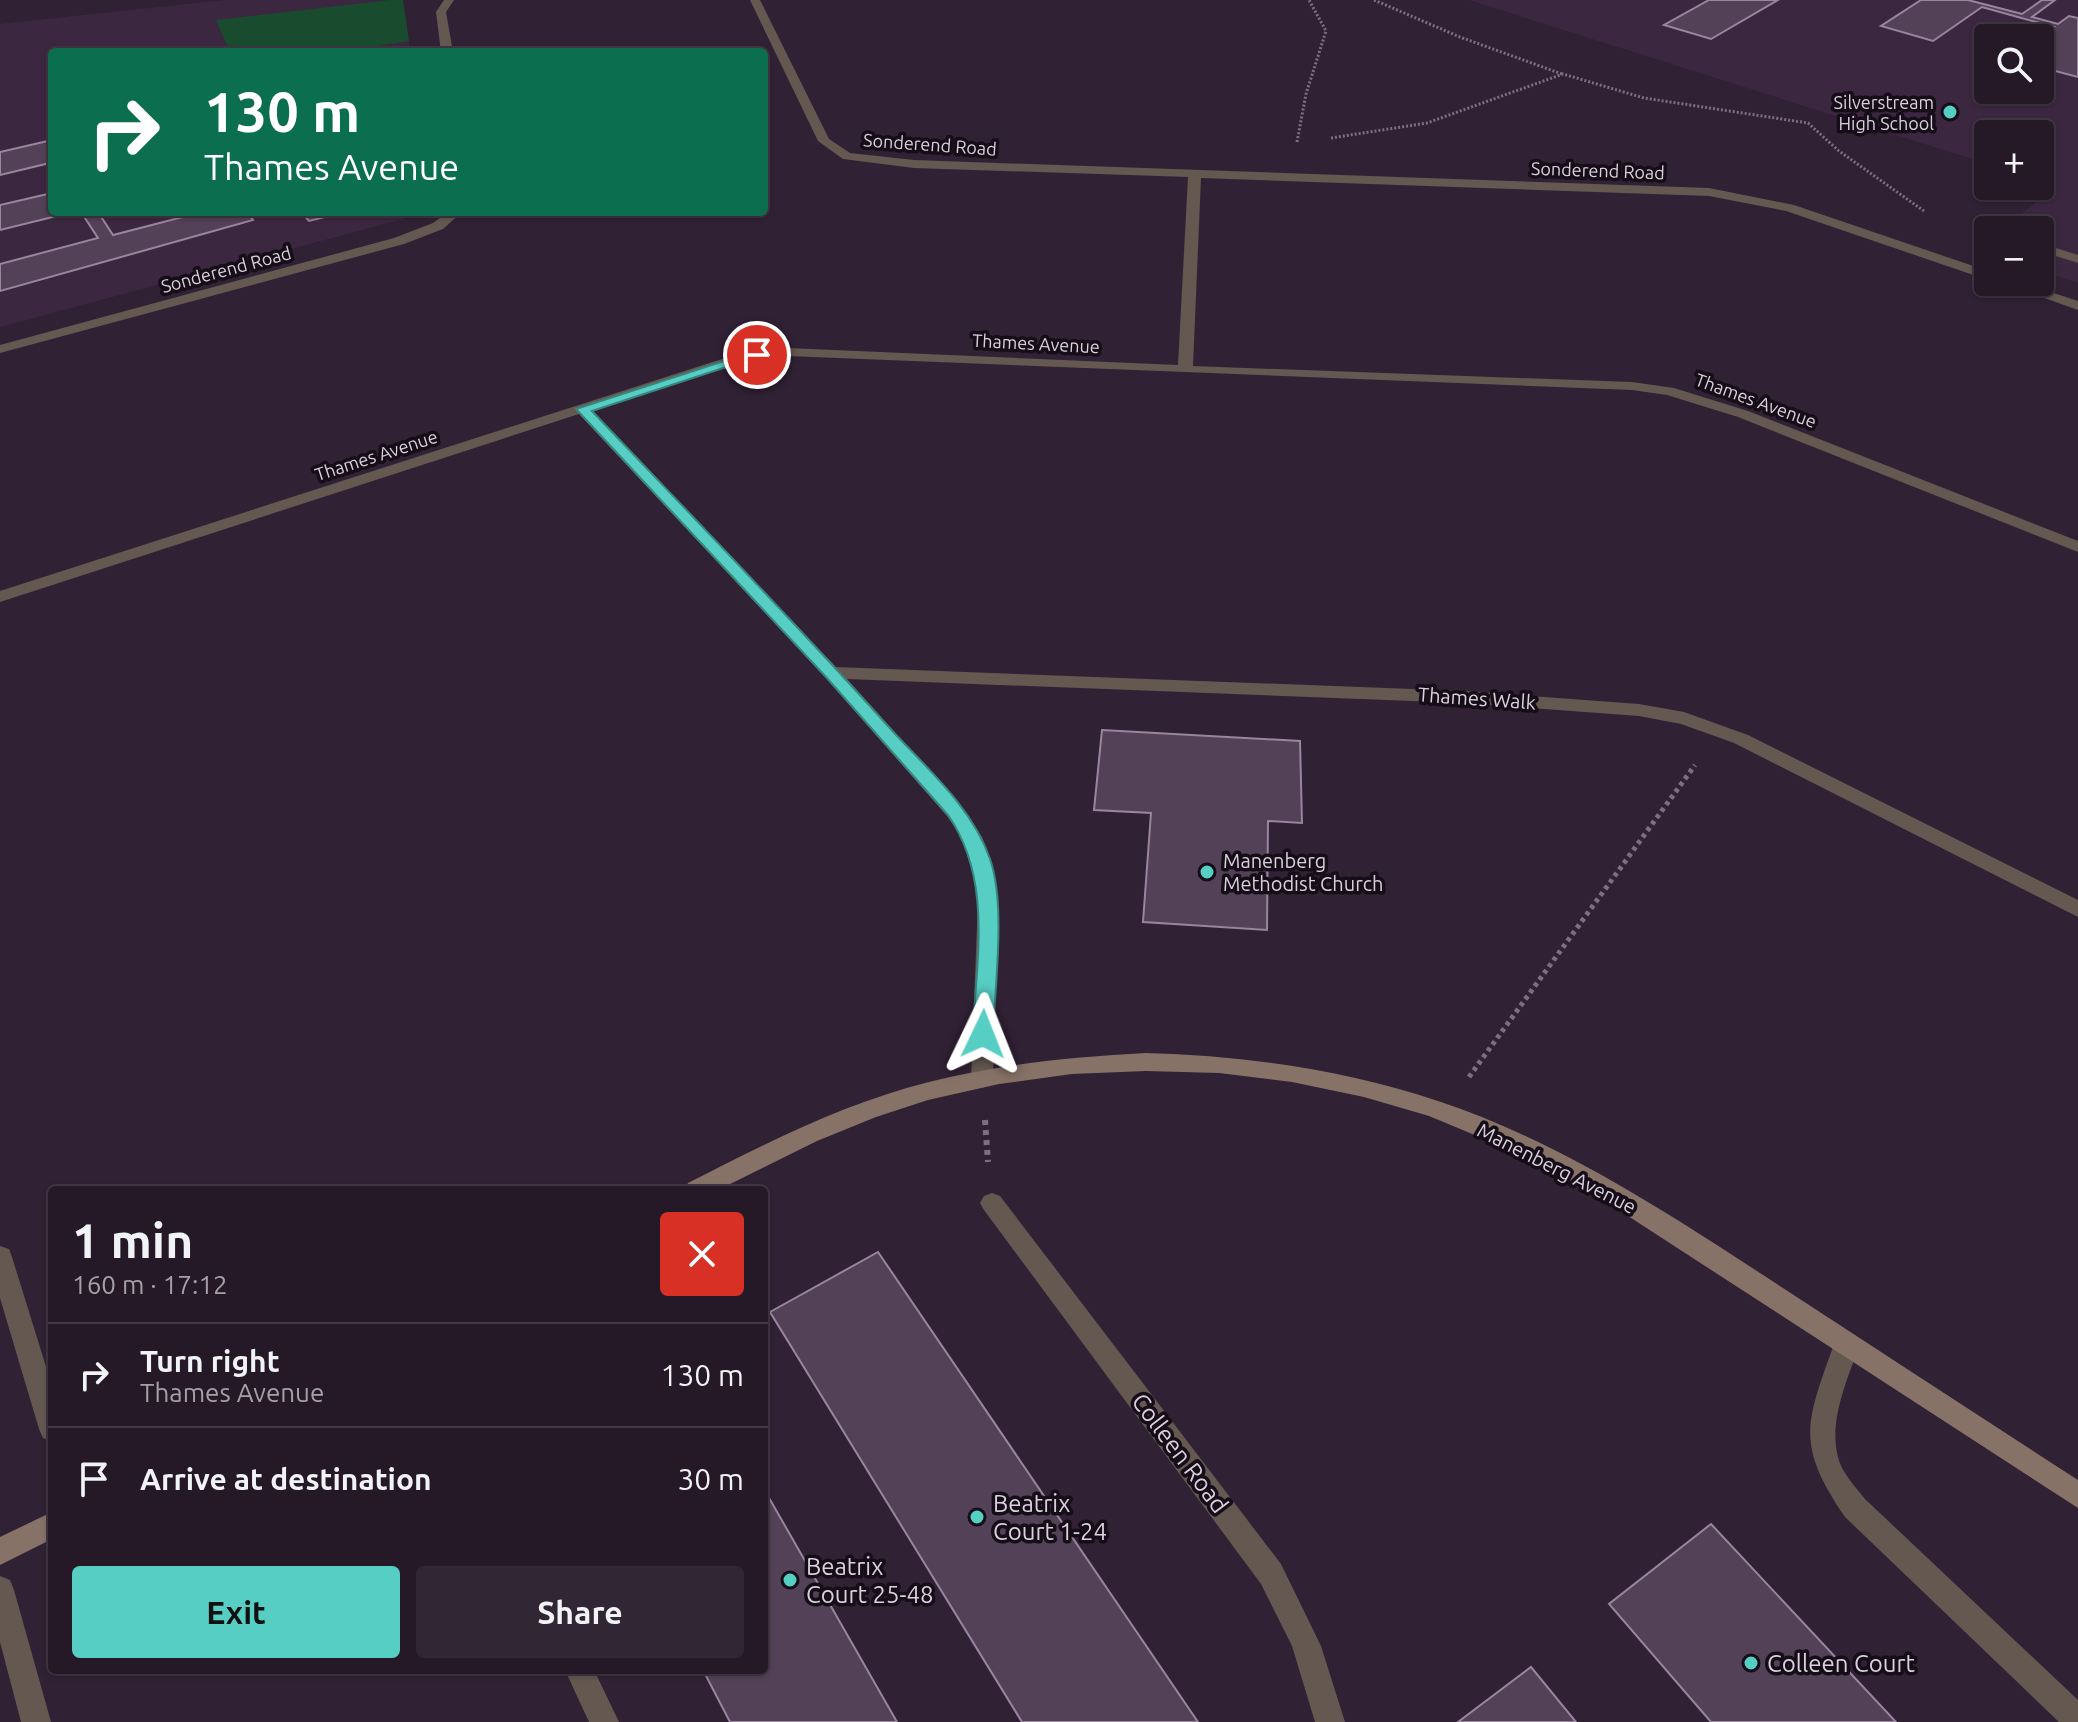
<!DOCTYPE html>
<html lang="en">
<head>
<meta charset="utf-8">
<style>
  :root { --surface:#251928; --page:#312634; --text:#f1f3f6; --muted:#a3a0a8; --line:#423845; --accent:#56cec3 }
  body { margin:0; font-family:Ubuntu,sans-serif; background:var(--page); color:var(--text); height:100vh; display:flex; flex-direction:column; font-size:30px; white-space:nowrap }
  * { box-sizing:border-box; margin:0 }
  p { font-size:26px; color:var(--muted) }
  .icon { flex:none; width:44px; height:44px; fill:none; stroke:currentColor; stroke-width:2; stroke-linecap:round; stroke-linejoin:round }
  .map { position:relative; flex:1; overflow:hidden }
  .side { position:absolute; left:48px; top:1186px; width:720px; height:488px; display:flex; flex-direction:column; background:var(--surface); border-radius:8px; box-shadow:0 2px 6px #0004,0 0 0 2px var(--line) }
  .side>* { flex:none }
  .hud { position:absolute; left:48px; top:48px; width:720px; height:168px; border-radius:8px; box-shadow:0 2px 6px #0004,0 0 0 2px var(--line); background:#0b6e4f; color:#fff; overflow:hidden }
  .buttons { position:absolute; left:1974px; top:24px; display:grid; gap:16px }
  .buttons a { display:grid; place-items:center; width:80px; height:80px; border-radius:8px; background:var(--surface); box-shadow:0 2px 6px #0004,0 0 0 2px var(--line); font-size:40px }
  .pin { position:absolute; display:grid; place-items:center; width:68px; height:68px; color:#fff; margin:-34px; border:4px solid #fff; border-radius:50%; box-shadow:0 2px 8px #0007 }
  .me { position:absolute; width:88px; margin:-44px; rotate:2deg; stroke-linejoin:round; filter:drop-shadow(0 0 6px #0008) }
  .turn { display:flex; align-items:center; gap:28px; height:168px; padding:0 24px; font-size:36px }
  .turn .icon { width:104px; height:104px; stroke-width:2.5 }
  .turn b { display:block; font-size:56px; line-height:68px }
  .round { display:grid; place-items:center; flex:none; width:84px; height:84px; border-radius:8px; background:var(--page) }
  .head { display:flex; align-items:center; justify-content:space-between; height:136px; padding:0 24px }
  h1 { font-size:48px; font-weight:600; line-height:60px }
  .action { display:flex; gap:16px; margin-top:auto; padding:16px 24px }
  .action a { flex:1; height:92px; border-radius:8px; background:var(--accent); color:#111; font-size:32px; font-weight:600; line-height:92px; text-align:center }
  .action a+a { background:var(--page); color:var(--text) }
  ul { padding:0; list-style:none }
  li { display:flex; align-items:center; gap:24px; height:104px; padding:0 24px; border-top:2px solid var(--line) }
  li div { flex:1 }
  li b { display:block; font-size:30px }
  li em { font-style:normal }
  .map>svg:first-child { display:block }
</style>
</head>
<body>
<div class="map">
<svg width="2078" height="1722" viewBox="0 0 2078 1722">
  <rect width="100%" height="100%" fill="#312135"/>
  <g fill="#3c2741" fill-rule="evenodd">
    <polygon points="224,0 403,0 410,52 52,52 52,212 412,212 403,219 0,327 0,24"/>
    <path d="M1469,0H2078V283L2040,270V230H2001L2056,187L2040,181V134H1988V164ZM1988,38H2040V90H1988Z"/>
  </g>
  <polygon fill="#194c2e" points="390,0 403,0 409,41 340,52 230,52 216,20"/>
  <g fill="#534157" stroke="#99859e" stroke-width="2">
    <polygon points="1709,0 1778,0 1711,39 1664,25"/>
    <polygon points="1921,0 1968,0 2022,14 2042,0 2055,0 2032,17 2058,24 2069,16 2078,18 2078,77 2040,67 2038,38 2054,27 1982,7 1933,41 1881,26"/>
    <polygon points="52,140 52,166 50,163 0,175 0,152"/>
    <polygon points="52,193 52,212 73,212 0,230 0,205"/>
    <polygon points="81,212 98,212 113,235 202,212 247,212 253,220 0,291 0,264 98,238"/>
    <polygon points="301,212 345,212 309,221"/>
    <polygon points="1102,730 1300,741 1302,823 1268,821 1267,930 1143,922 1151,813 1094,810"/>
    <polygon points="878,1252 1198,1722 1022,1722 770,1312"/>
    <polygon points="764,1489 897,1722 730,1722 703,1670 764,1670"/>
    <polygon points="1711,1524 1896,1722 1711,1722 1609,1604"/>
    <polygon points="1531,1667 1576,1722 1458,1722"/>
  </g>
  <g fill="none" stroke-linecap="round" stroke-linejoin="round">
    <g stroke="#7d6f81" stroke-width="3" stroke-dasharray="2 2" stroke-linecap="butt">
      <polyline points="1374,0 1460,37 1562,74"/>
      <polyline points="1331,138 1427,123 1563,74 1644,98 1808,123 1839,151 1924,211"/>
      <polyline points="1297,142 1306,94 1326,31 1309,0"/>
    </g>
    <polyline stroke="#7d6f81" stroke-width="5" stroke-dasharray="4 4" stroke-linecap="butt" points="1469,1077 1695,765"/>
    <polyline stroke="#7d6f81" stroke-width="6" stroke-dasharray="5 5" stroke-linecap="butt" points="985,1120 988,1162"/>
    <g fill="#645851" fill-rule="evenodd">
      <polygon points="2040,243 2078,255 2078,263 2040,251"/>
      <polygon points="992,1193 1000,1196 1281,1564 1321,1646 1345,1722 1315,1722 1292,1646 1261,1584 984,1210 980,1203 984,1196"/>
      <path d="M1847,1333L1856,1336L1860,1344C1847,1381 1824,1429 1842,1468C1848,1479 1857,1489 1865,1499L2078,1700V1722H2059L1845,1517C1795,1444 1806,1423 1834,1344L1838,1336Z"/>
      <polygon points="0,1576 10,1580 14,1590 51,1722 21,1722 0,1642"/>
      <polygon points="565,1670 594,1670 619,1722 589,1722"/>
    </g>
    <g fill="#645851" fill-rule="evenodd">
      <polygon points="444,0 454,0 446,12 453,52 441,52 436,12"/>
      <polygon points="750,0 760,0 829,139 850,153 914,160 1709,188 1794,205 1988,271 1988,280 1786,211 1709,196 1201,178 1193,366 1632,382 1674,388 1748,411 2078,541 2078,552 1738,417 1667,395 1632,390 788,356 727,366 592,410 836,667 1464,691 1639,704 1684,712 1748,735 2078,900 2078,917 1734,743 1681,724 1639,716 1464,703 847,679 961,806 982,837 992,863 998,900 993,1079 990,1085 982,1088 974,1085 971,1079 978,900 972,863 963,839 947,816 825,677 579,414 0,602 0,591 725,358 788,348 1178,365 1188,177 914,168 843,159 818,141"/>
      <polygon points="448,212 462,212 443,229 404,244 0,353 0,345 394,238 433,223"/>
      <polygon points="2000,282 2020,282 2078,301 2078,310"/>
      <polygon points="0,1246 9,1249 12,1257 52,1386 52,1441 43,1438 39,1429 0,1298"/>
    </g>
    <g fill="#867267" fill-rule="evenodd">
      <path d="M1146,1053C1246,1056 1342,1069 1438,1101C1562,1142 1674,1217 1783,1288C1881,1352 1979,1416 2078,1480V1508L1608,1203L1494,1143L1429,1116L1364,1097L1292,1082L1219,1073L1146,1071L1072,1074L999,1084L928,1100L876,1117L817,1141L718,1190H684L688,1183C765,1144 844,1103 929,1082C1000,1064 1072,1057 1146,1053Z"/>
      <polygon points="52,1512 52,1539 0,1565 0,1537"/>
    </g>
  </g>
  <path fill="#56cec3" stroke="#38867f" stroke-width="2" d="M752,352L763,355L592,411C691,515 791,618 887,725C924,766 972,806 990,859C1006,905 995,984 993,1034L990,1040H976L973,1034C976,959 993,880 948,815L826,677L576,409Z"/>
  <g fill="#56cec3" stroke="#150d17" stroke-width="3">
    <circle cx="1950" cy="112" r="8"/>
    <circle cx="1207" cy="872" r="8"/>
    <circle cx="977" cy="1517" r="8"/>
    <circle cx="790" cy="1580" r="8"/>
    <circle cx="1751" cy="1663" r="8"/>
  </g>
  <g text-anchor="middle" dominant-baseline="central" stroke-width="7" stroke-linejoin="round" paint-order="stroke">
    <g font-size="18" fill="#dacfdd" stroke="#150d17" text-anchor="end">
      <text x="1934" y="102">Silverstream<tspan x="1934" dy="21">High School</tspan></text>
    </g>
    <g font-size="18" fill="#dacfdd" stroke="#150d17">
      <text transform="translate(930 144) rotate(4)">Sonderend Road</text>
      <text transform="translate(1598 170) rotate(2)">Sonderend Road</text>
      <text transform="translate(226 269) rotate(-15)">Sonderend Road</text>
      <text transform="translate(1036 343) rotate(3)">Thames Avenue</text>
      <text transform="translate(1756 400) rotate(20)">Thames Avenue</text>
      <text transform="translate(376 455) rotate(-18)">Thames Avenue</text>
    </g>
    <g font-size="20" fill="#dacfdd" stroke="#150d17">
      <text transform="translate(1477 698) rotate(4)">Thames Walk</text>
      <text transform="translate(1557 1168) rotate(27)">Manenberg Avenue</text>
    </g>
    <g font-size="20" fill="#dacfdd" stroke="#150d17" text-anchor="start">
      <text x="1223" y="860">Manenberg<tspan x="1223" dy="23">Methodist Church</tspan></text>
    </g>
    <g font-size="24" fill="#dacfdd" stroke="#150d17">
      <text transform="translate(1180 1453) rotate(53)">Colleen Road</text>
    </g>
    <g font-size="24" fill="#dacfdd" stroke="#150d17" text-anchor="start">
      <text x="993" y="1503">Beatrix<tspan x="993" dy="28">Court 1-24</tspan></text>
      <text x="806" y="1566">Beatrix<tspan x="806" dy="28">Court 25-48</tspan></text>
      <text x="1767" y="1663">Colleen Court</text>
    </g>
  </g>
</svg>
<div class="buttons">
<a><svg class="icon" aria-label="search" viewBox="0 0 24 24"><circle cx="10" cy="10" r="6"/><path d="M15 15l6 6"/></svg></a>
<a>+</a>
<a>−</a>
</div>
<div class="pin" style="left:757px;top:355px;background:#d93025"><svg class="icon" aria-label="arrive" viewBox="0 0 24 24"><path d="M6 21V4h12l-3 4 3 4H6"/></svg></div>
<svg class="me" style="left:983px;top:1034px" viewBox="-20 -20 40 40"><path d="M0-17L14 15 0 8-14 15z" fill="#56cec3" stroke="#fff" stroke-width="4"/></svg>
<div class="hud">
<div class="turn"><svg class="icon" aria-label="right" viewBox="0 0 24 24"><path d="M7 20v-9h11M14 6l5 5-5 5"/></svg><div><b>130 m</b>Thames Avenue</div></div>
</div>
<section class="side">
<div class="head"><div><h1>1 min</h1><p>160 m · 17:12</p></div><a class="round" style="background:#d93025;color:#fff"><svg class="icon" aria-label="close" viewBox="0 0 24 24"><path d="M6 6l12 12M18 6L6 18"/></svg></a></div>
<ul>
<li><svg class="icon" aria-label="right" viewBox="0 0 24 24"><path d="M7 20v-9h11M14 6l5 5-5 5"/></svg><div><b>Turn right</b><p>Thames Avenue</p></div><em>130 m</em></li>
<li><svg class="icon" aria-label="arrive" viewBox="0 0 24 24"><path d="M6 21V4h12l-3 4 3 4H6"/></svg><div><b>Arrive at destination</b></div><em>30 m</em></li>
</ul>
<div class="action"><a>Exit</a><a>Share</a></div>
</section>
</div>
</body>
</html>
